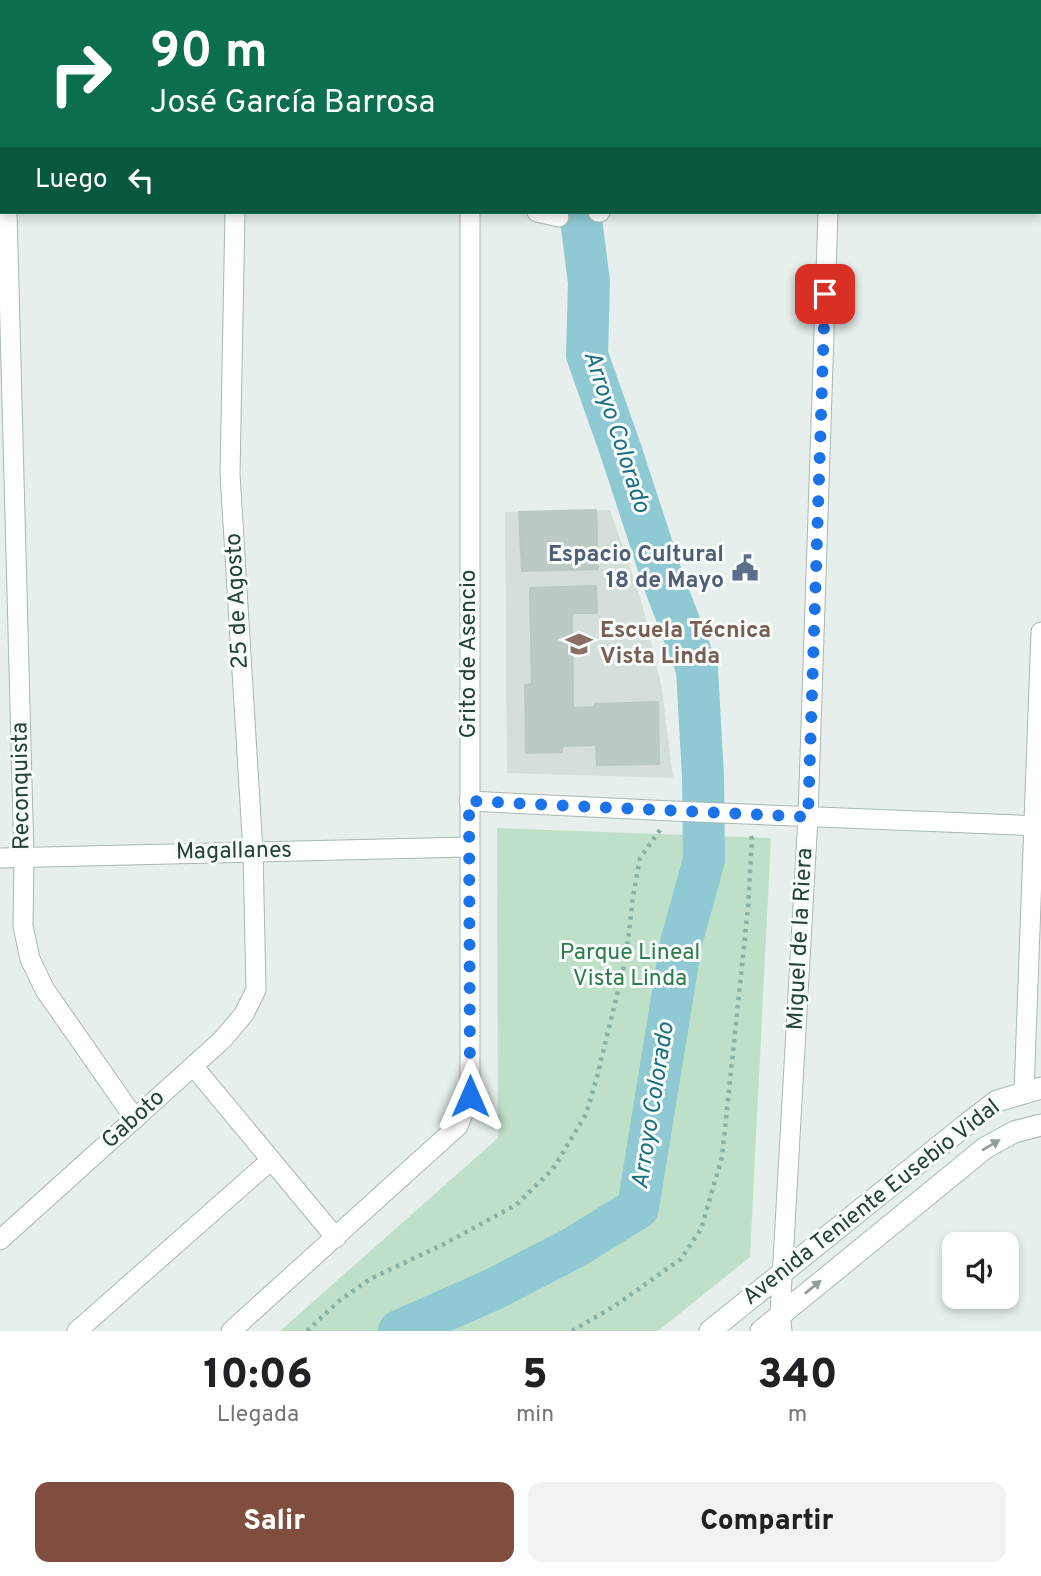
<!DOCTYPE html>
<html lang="es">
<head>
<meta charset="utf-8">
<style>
  :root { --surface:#fff; --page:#f2f2f2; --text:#202124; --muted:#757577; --accent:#7f4e3f }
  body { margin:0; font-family:Overpass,sans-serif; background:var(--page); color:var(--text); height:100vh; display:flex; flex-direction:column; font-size:26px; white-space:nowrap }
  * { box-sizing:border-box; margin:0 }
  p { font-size:23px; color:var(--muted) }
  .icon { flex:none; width:38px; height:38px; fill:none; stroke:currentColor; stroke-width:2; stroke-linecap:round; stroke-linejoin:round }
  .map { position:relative; height:1331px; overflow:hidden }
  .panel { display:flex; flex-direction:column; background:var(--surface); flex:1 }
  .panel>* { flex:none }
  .top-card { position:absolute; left:0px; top:0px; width:1041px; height:214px; box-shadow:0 4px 10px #0003; background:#0b6e4f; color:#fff; overflow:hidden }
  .controls { position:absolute; left:942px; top:1232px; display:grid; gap:14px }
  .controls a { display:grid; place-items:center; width:77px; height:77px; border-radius:14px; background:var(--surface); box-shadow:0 4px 10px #0003; font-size:35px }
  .pin { position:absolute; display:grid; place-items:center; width:60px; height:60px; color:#fff; margin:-30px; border-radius:14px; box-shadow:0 4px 10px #0006 }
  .me { position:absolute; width:77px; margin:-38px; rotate:0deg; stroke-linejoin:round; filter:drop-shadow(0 0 5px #0008) }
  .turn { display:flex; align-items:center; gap:24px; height:147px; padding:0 35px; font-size:32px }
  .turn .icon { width:91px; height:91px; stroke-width:2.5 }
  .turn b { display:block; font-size:49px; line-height:60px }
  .then { display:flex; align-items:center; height:66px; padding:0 35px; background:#0003; gap:14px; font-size:26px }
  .eta { display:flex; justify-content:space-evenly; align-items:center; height:119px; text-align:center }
  .eta b { font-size:42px; font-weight:800; line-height:49px }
  .primary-button { display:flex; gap:14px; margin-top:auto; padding:14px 35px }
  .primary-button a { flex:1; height:80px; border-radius:14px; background:var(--accent); color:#fff; font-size:28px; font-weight:800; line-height:80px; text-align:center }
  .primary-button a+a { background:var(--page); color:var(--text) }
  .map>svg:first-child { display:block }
</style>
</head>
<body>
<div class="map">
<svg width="1041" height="1331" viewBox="0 0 1041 1331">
  <rect width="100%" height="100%" fill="#e6efeb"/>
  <polygon fill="#d4dfda" points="610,510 641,599 662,689 673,778 507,773 505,512"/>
  <g fill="#bfe0c8">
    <polygon points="477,0 826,0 477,2"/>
    <polygon points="497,828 771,838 750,1257 658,1331 280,1331 498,1138"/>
  </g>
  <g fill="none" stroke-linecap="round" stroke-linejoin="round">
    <g stroke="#8ec9d4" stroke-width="42">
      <polyline points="535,0 535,2"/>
      <polyline points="399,1331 494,1289 573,1248 638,1208 681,943 704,860 703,777 697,669 663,580 621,451 587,355 589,282 580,212"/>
    </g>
  </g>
  <g fill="#bbcac4" stroke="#b8c9c2" stroke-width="2">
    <polygon points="596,510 598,569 522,571 519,512"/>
    <polygon points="596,586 597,613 572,613 573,708 595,707 595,704 658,702 659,764 597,765 596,745 562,746 562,752 526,753 525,685 532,684 530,588"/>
  </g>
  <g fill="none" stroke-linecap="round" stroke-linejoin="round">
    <g stroke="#a8b8b2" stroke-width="21">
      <g id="minor">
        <polyline points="0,0 2,36"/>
        <polyline points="235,0 235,2"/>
        <polyline points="467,0 467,2"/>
        <polyline points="835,2 836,0"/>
        <polyline points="1040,60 1041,60"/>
        <polyline points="0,110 2,109"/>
        <polyline points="7,212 24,858 23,926 30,959 45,990 135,1119"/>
        <polyline points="537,212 559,217"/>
        <polyline points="598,212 600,212"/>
        <polyline points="469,801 672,811 1041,826"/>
        <polyline points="0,858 469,847"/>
        <polyline points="194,1067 336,1238"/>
        <polyline points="1024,1092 1041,632"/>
        <polyline points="0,1240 222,1040 244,1014 256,990 253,852 230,474 235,212"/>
        <polyline points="77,1331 271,1160"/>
        <polyline points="231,1331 458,1126 470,1096 470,212"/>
        <polyline points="782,1331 780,1314 808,817 828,212"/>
      </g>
    </g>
    <g stroke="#a8b8b2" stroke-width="23">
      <g id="tertiary">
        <polyline points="710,1331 972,1120 997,1101 1041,1088"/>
        <polyline points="761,1331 985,1148 1014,1132 1041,1125"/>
      </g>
    </g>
    <g stroke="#86b3a5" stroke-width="4.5" stroke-dasharray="3.5 5" stroke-linecap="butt">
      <polyline points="307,1331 339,1301 370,1279 444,1244 516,1205 553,1169 586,1114 597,1077 626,958 633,897 640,858 660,830"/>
      <polyline points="572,1331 616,1305 681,1259 701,1229 722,1157 748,908 752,839 749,832"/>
    </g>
    <use href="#minor" stroke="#fff" stroke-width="19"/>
    <use href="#tertiary" stroke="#fff" stroke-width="21"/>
  </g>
  <defs><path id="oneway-solid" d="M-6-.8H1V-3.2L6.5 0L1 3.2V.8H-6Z" transform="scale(1.75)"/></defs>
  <g fill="#92a09c">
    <use href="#oneway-solid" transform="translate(991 1145) rotate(-31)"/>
    <use href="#oneway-solid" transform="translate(813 1287) rotate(-39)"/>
  </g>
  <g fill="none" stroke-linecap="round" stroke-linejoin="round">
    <polyline stroke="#1a73e8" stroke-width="12" stroke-dasharray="0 21.6" points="470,1096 469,801 808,817 825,294"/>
  </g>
  <defs>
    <g id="civic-bare" transform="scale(2.1)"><path d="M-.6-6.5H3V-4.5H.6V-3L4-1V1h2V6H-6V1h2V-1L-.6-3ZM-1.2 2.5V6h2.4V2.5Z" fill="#5c6f8a" stroke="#f7fbf9" stroke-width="2.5" paint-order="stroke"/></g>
    <g id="school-bare" transform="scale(2.1)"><path d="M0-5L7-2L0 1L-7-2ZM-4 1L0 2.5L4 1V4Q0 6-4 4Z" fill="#8d6e63" stroke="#f7fbf9" stroke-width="2.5" paint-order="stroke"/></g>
  </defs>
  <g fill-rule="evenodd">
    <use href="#civic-bare" x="745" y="568"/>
    <use href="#school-bare" x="579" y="644"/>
  </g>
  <g text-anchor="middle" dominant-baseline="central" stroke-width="6" stroke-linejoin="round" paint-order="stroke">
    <g font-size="23" font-weight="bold" fill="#4e5e75" stroke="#f7fbf9" text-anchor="end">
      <text x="724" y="555">Espacio Cultural<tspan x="724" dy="26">18 de Mayo</tspan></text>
    </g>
    <g font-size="23" fill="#24423a" stroke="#f7fbf9">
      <text transform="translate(238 601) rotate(-93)">25 de Agosto</text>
      <text transform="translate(469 654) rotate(-90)">Grito de Asencio</text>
      <text transform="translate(22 786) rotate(-91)">Reconquista</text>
      <text transform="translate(234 852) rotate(-1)">Magallanes</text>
      <text transform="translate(801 939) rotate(-87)">Miguel de la Riera</text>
      <text transform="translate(134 1120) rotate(-42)">Gaboto</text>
      <text transform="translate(872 1203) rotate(-38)">Avenida Teniente Eusebio Vidal</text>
    </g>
    <g font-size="23" font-weight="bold" fill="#785e54" stroke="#f7fbf9" text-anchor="start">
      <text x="600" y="631">Escuela Técnica<tspan x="600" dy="26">Vista Linda</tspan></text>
    </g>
    <g font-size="23" fill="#2d7a4b" stroke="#f7fbf9">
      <text x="630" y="953">Parque Lineal<tspan x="630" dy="26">Vista Linda</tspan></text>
    </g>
    <g font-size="24" font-style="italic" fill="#1c6f80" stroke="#f7fbf9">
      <text transform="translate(616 432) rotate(72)">Arroyo Colorado</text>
      <text transform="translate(654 1106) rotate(-81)">Arroyo Colorado</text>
    </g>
  </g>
</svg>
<div class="controls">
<a><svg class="icon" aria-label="sound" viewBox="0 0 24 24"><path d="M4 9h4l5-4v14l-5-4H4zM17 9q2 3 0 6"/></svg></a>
</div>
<div class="pin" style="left:825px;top:294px;background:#d93025"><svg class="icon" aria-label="arrive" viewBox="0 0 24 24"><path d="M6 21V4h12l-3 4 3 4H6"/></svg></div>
<svg class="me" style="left:470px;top:1096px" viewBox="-20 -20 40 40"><path d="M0-17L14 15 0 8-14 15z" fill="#1a73e8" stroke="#fff" stroke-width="4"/></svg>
<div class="top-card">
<div class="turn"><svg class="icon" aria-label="right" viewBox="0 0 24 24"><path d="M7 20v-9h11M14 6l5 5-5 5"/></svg><div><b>90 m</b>José García Barrosa</div></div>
<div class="then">Luego<svg class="icon" aria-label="left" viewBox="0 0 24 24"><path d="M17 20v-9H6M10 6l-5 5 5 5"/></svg></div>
</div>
</div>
<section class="panel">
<div class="eta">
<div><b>10:06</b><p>Llegada</p></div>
<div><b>5</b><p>min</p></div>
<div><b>340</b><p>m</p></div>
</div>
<div class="primary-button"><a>Salir</a><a>Compartir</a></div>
</section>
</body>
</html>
